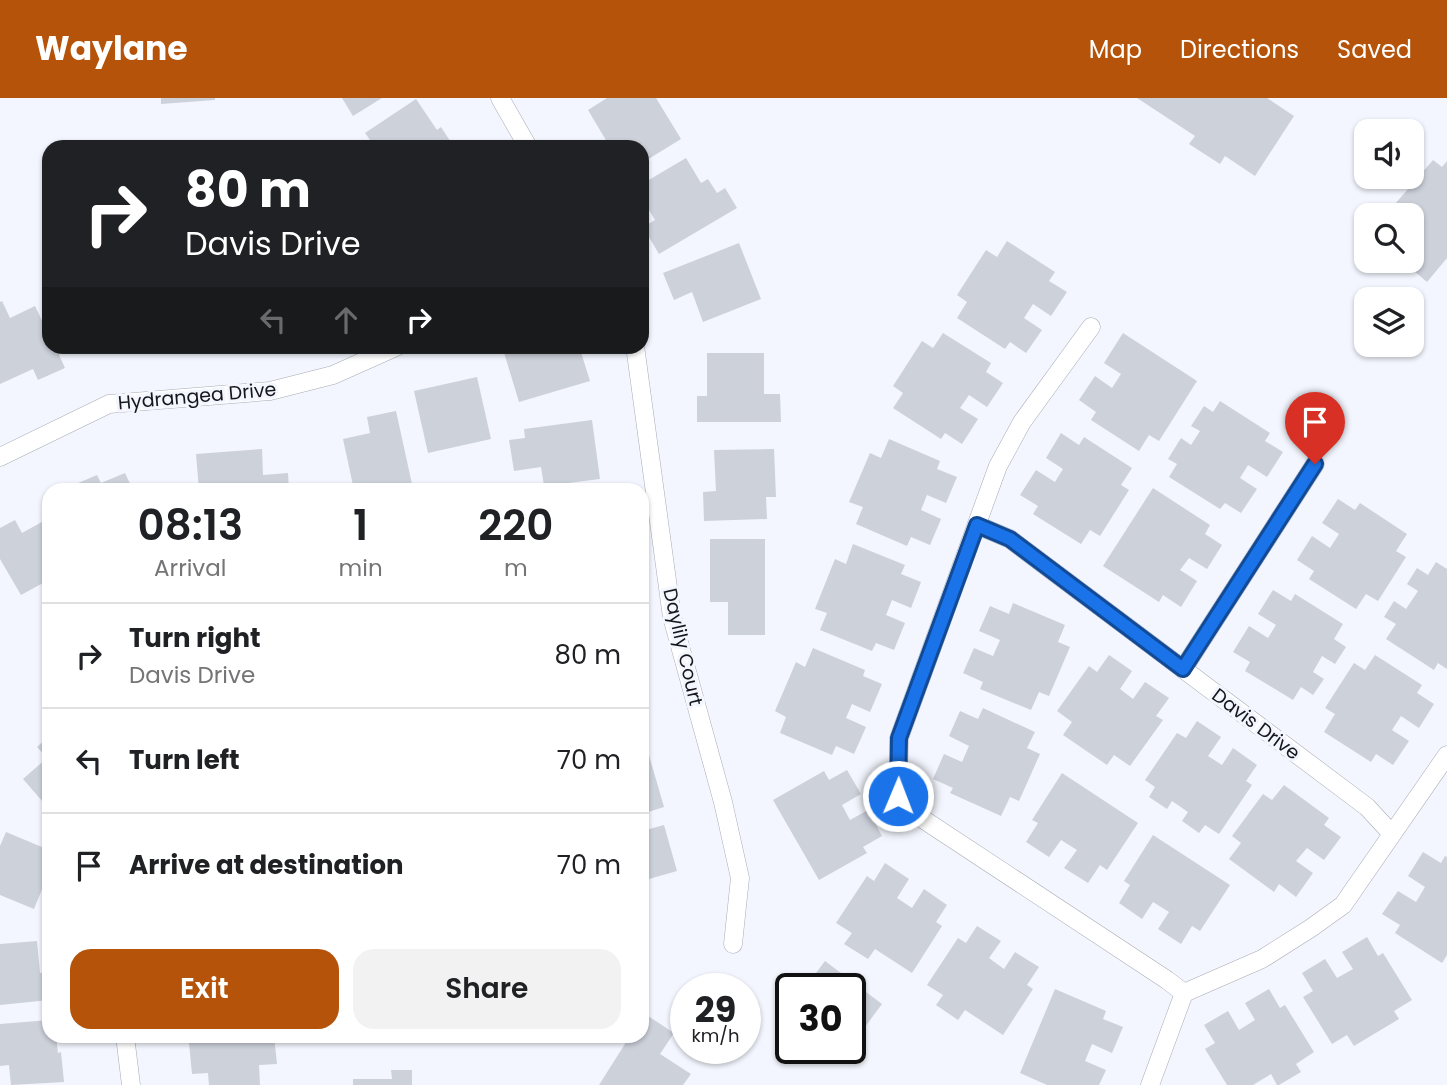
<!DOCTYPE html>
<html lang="en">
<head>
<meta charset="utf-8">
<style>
  :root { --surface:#fff; --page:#f2f2f2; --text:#202124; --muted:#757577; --line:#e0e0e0; --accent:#b45309 }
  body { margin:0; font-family:Poppins,sans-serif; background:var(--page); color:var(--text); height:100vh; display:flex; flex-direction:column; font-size:26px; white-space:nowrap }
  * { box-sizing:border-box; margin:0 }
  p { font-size:23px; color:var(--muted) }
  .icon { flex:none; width:38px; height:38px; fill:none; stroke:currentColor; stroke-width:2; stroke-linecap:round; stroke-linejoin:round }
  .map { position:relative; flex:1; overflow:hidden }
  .sheet { position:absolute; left:42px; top:385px; width:607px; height:560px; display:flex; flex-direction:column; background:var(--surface); border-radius:21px; box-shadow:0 2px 5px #0004 }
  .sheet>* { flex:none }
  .hud { position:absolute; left:42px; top:42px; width:607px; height:214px; border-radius:21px; box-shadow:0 2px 5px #0004; background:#202124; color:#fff; overflow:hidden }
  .buttons { position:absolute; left:1354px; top:21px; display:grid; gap:14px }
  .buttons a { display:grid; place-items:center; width:70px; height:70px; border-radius:14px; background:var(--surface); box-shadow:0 2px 5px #0004; font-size:35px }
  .speed { position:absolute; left:670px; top:875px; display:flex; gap:14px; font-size:35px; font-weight:700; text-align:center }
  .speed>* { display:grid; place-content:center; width:91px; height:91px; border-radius:50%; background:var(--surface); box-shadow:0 2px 5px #0004; line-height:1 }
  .speed small { font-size:18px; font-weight:400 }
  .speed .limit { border:4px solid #111; border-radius:10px; background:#fff; color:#111 }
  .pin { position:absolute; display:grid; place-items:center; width:60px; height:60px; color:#fff; margin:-72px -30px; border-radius:50% 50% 50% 0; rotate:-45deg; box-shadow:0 0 7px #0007 }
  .pin .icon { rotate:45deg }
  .me { position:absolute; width:77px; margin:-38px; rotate:1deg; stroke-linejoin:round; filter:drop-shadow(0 0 5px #0008) }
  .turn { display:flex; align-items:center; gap:24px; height:147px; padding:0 28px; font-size:32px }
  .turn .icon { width:91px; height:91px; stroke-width:2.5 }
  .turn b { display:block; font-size:49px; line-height:60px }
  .lanes { display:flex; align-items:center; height:66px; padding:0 28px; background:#0003; justify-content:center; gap:35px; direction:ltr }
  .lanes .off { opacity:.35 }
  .eta { display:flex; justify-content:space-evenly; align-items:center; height:119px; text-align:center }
  .eta b { font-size:42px; font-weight:600; line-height:49px }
  .primary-button { display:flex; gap:14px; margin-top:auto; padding:14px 28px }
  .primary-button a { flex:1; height:80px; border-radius:21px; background:var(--accent); color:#fff; font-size:28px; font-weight:600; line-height:80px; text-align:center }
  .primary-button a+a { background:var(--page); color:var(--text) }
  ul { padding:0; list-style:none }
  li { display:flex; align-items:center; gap:21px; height:105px; padding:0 28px; border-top:2px solid var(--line) }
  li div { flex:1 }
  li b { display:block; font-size:26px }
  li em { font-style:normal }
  header { display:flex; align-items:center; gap:42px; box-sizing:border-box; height:98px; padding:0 35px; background:var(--accent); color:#fff }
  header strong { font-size:33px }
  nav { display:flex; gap:38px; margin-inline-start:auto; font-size:24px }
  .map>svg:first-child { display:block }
</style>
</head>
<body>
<header>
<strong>Waylane</strong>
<nav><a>Map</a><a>Directions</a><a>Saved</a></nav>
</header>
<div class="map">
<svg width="1447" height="987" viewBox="0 0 1447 987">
  <rect width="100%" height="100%" fill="#f3f6fe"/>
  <g fill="#cdd1da">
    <polygon points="161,0 215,0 215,2 161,6"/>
    <polygon points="342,0 382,0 353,18"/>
    <polygon points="607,0 656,0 681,41 642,65 642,49 610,49 588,12"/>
    <polygon points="1137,0 1267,0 1294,18 1255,78 1225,58 1220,66 1189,46 1195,38"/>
    <polygon points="416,1 437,32 441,29 454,49 375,49 365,35"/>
    <polygon points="686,60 701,85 708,81 717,95 725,90 737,110 659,156 643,129 655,122 642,100 642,86"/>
    <polygon points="1433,62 1442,69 1447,63 1447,160 1427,184 1402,163 1412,163 1412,117 1390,117 1398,108 1395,106"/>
    <polygon points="1007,143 1055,174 1049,183 1067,194 1051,218 1033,206 1024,220 1042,232 1026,255 1010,244 1005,251 957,220 967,204 957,197 986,152 997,159"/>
    <polygon points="739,145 761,201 703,224 692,194 674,202 663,175"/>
    <polygon points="2,203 10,220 35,208 49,237 49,248 55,248 65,270 38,282 33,271 0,286 0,204"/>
    <polygon points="943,235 991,265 986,274 1003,285 987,309 969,297 960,310 978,321 962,346 945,335 941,341 893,310 903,295 893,288 922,243 933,250"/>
    <polygon points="1123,235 1197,283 1159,343 1149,337 1139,353 1091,322 1096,314 1079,302 1095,278 1112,290 1121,276 1104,265"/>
    <polygon points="80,248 128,248 128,250 81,256"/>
    <polygon points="502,248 579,248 590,283 519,304"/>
    <polygon points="707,255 764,255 764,296 780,296 781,324 697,324 697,298 707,298"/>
    <polygon points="477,279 491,341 428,355 414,293"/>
    <polygon points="1220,303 1270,335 1265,343 1283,354 1267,379 1248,367 1240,380 1257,391 1241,415 1225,405 1220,411 1169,379 1177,366 1168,361 1181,340 1191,347 1200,333 1191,328 1204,308 1213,314"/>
    <polygon points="396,313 412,386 393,391 394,392 354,392 343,341 370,335 367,319"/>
    <polygon points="592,322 600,381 544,388 541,369 514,373 509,342 525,340 524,331"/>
    <polygon points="1061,335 1079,347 1084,339 1132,370 1121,387 1129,392 1100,438 1090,432 1081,446 1033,416 1038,408 1020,397 1036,372 1055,384 1063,371 1046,360"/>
    <polygon points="889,341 940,363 937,371 957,379 946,405 927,397 921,412 941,421 930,447 911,439 907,448 856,426 863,409 849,404 870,355 881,360"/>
    <polygon points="262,351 263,377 288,375 289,392 199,392 196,356"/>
    <polygon points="774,351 776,399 766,399 767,421 704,423 703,394 716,393 714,352"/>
    <polygon points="125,375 133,392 73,392 71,388 97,377 101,385"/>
    <polygon points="1153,390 1210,427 1205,436 1222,447 1207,471 1189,460 1180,472 1197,483 1181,509 1163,497 1159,504 1103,468"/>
    <polygon points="1338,401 1355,412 1360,405 1407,436 1396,453 1406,459 1378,503 1366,496 1356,511 1309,481 1314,473 1297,462 1312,438 1330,450 1339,436 1322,425"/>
    <polygon points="49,420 49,495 43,485 21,497 0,461 0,430 15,422 22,435"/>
    <polygon points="710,441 765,441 765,537 728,537 728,504 710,504"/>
    <polygon points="853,446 905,467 901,476 921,484 911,510 892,502 886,517 905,525 894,552 876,545 872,553 820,532 827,515 815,511 835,461 846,466"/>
    <polygon points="1436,464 1447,471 1447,571 1438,565 1434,572 1386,541 1396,526 1384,519 1394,503 1406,511 1418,493 1407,486 1417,470 1428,477"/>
    <polygon points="1273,492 1291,503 1295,496 1343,526 1334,541 1346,549 1335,566 1322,558 1313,574 1324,581 1313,597 1301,589 1293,602 1245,573 1250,564 1233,554 1249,528 1268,540 1276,527 1258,516"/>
    <polygon points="1013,505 1065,527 1058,544 1070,549 1049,598 1039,594 1031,612 980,591 983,584 963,575 974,550 993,558 1000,542 979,533 990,508 1009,516"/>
    <polygon points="813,550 865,572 863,578 882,586 870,614 852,606 846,620 866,629 854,656 836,648 832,657 780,635 786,619 775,613 796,564 805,569"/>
    <polygon points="1109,557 1132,573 1120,591 1133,601 1145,584 1169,600 1156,618 1163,622 1130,668 1114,657 1107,667 1063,637 1072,624 1057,613 1089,568 1097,574"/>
    <polygon points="1375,557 1422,587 1417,595 1434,606 1419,630 1401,618 1392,632 1409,643 1393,667 1376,656 1371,664 1324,634 1335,616 1325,610 1354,565 1365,572"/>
    <polygon points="983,610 1035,634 1027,650 1040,656 1019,703 1010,699 1001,718 950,695 953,690 933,681 944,656 962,664 969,648 949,638 960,613 978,621"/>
    <polygon points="1197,623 1221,639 1208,658 1222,667 1233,650 1257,667 1246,683 1252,687 1219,736 1205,727 1199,735 1182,723 1188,714 1172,703 1167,711 1149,699 1155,689 1145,682 1177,635 1186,640"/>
    <polygon points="49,638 49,711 23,681 47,660 37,649"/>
    <polygon points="648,654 664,709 642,716 642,655"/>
    <polygon points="847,672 861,696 842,707 850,722 868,712 882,738 863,749 867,755 819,782 773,702 824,673 829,682"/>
    <polygon points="1062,675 1138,725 1107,772 1100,767 1088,785 1064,770 1077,752 1061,742 1049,759 1026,744 1038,725 1032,722"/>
    <polygon points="1284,687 1329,720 1324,727 1341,739 1324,762 1307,750 1296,763 1313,775 1296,799 1279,786 1274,794 1229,761 1241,745 1232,738 1263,696 1272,702"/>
    <polygon points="664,727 677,773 642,783 642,733"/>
    <polygon points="6,734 49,752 49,785 45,784 34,811 0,797 0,748"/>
    <polygon points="1153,737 1230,787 1200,833 1192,828 1181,846 1158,831 1169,814 1153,804 1142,821 1119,805 1130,787 1124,783"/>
    <polygon points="1423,754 1441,765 1445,758 1447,759 1447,857 1442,865 1395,835 1400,827 1382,816 1398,793 1416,804 1425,789 1408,778"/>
    <polygon points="885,765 909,781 897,800 912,810 924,791 947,807 936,824 942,828 912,875 875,851 868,861 844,846 852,835 836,825 867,778 874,783"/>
    <polygon points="977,828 1001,843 989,860 1004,871 1015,854 1039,869 1027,887 1033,891 1003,937 965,912 958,922 936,907 943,897 927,887 958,840 966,845"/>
    <polygon points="1367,839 1378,858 1383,855 1412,902 1394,913 1399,921 1354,948 1347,937 1332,946 1303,899 1313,893 1302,875 1325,861 1337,880 1353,871 1342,854"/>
    <polygon points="37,843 40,875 49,874 49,902 0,907 0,846"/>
    <polygon points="825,863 882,906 850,949 850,891 812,891 807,887"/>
    <polygon points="1055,891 1106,913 1103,921 1123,929 1112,955 1092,946 1085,963 1106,972 1099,987 1047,987 1020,975"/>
    <polygon points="1269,891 1280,910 1285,907 1314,954 1296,966 1301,974 1279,987 1277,987 1271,976 1253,987 1227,987 1205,951 1215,945 1204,927 1228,913 1239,932 1255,922 1245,905"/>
    <polygon points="645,916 674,935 660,956 691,976 683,987 599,987 630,938 642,938 642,920"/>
    <polygon points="49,922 49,938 56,938 58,955 61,954 64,984 11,987 9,967 0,968 0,926"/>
    <polygon points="274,938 277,966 259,967 260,987 209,987 208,975 192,976 189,945"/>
    <polygon points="391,972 412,972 412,987 353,987 353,981 392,981"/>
  </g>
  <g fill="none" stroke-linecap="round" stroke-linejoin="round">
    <g stroke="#a8abb5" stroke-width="19">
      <g id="minor">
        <polyline points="500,0 528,49"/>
        <polyline points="1091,229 1022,324 998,368 899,640 898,698 906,710 1167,882 1184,895 1262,861 1311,830 1343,807 1447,657"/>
        <polyline points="635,248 672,519 723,704 740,780 733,846"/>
        <polyline points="0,359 109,306 270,293 333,277 398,248"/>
        <polyline points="977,427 1010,441 1367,709 1392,736"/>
        <polyline points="1183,571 1315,366"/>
        <polyline points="125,938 131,987"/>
        <polyline points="1150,987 1184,895"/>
      </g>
    </g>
    <use href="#minor" stroke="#fff" stroke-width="18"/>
  </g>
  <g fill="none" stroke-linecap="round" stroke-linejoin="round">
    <g stroke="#114b97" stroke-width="18">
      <polyline id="route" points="898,698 899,640 977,427 1010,441 1183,571 1315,366"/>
    </g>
    <use href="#route" stroke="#1a73e8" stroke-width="12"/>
  </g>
  <g text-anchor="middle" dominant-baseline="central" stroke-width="6" stroke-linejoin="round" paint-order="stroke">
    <g font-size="19" fill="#16171a" stroke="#f3f6fe">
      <text transform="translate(197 298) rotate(-5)">Hydrangea Drive</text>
      <text transform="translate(683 549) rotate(77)">Daylily Court</text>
      <text transform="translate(1256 626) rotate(37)">Davis Drive</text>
    </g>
  </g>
</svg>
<div class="buttons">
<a><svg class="icon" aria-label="sound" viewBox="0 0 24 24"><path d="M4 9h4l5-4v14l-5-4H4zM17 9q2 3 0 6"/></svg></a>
<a><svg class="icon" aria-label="search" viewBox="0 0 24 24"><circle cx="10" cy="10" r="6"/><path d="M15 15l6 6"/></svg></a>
<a><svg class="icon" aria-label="layers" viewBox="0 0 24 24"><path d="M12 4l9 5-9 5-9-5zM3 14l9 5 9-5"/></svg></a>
</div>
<div class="speed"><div>29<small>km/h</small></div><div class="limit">30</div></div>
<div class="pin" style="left:1315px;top:366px;background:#d93025"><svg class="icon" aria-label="arrive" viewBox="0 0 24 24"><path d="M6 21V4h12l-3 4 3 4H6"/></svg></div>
<svg class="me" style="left:898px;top:698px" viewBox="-20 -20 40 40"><circle r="17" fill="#1a73e8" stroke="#fff" stroke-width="3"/><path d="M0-11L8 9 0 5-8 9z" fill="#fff"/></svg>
<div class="hud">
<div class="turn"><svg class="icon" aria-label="right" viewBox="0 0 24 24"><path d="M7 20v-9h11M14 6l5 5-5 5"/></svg><div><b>80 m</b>Davis Drive</div></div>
<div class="lanes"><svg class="icon off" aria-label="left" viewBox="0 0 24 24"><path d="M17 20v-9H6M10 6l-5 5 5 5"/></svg><svg class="icon off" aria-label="ahead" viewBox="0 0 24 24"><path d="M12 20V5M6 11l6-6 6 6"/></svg><svg class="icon" aria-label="right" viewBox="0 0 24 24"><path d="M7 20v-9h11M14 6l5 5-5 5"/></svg></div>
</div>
<section class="sheet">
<div class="eta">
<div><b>08:13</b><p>Arrival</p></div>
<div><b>1</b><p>min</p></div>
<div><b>220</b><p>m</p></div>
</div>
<ul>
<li><svg class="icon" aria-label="right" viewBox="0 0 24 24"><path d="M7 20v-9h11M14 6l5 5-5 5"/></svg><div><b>Turn right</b><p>Davis Drive</p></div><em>80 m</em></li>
<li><svg class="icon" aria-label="left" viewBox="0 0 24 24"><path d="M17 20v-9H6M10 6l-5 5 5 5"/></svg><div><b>Turn left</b></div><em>70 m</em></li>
<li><svg class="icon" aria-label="arrive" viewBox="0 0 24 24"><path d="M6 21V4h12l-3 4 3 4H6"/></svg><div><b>Arrive at destination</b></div><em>70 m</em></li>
</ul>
<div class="primary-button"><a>Exit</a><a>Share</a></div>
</section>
</div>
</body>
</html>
